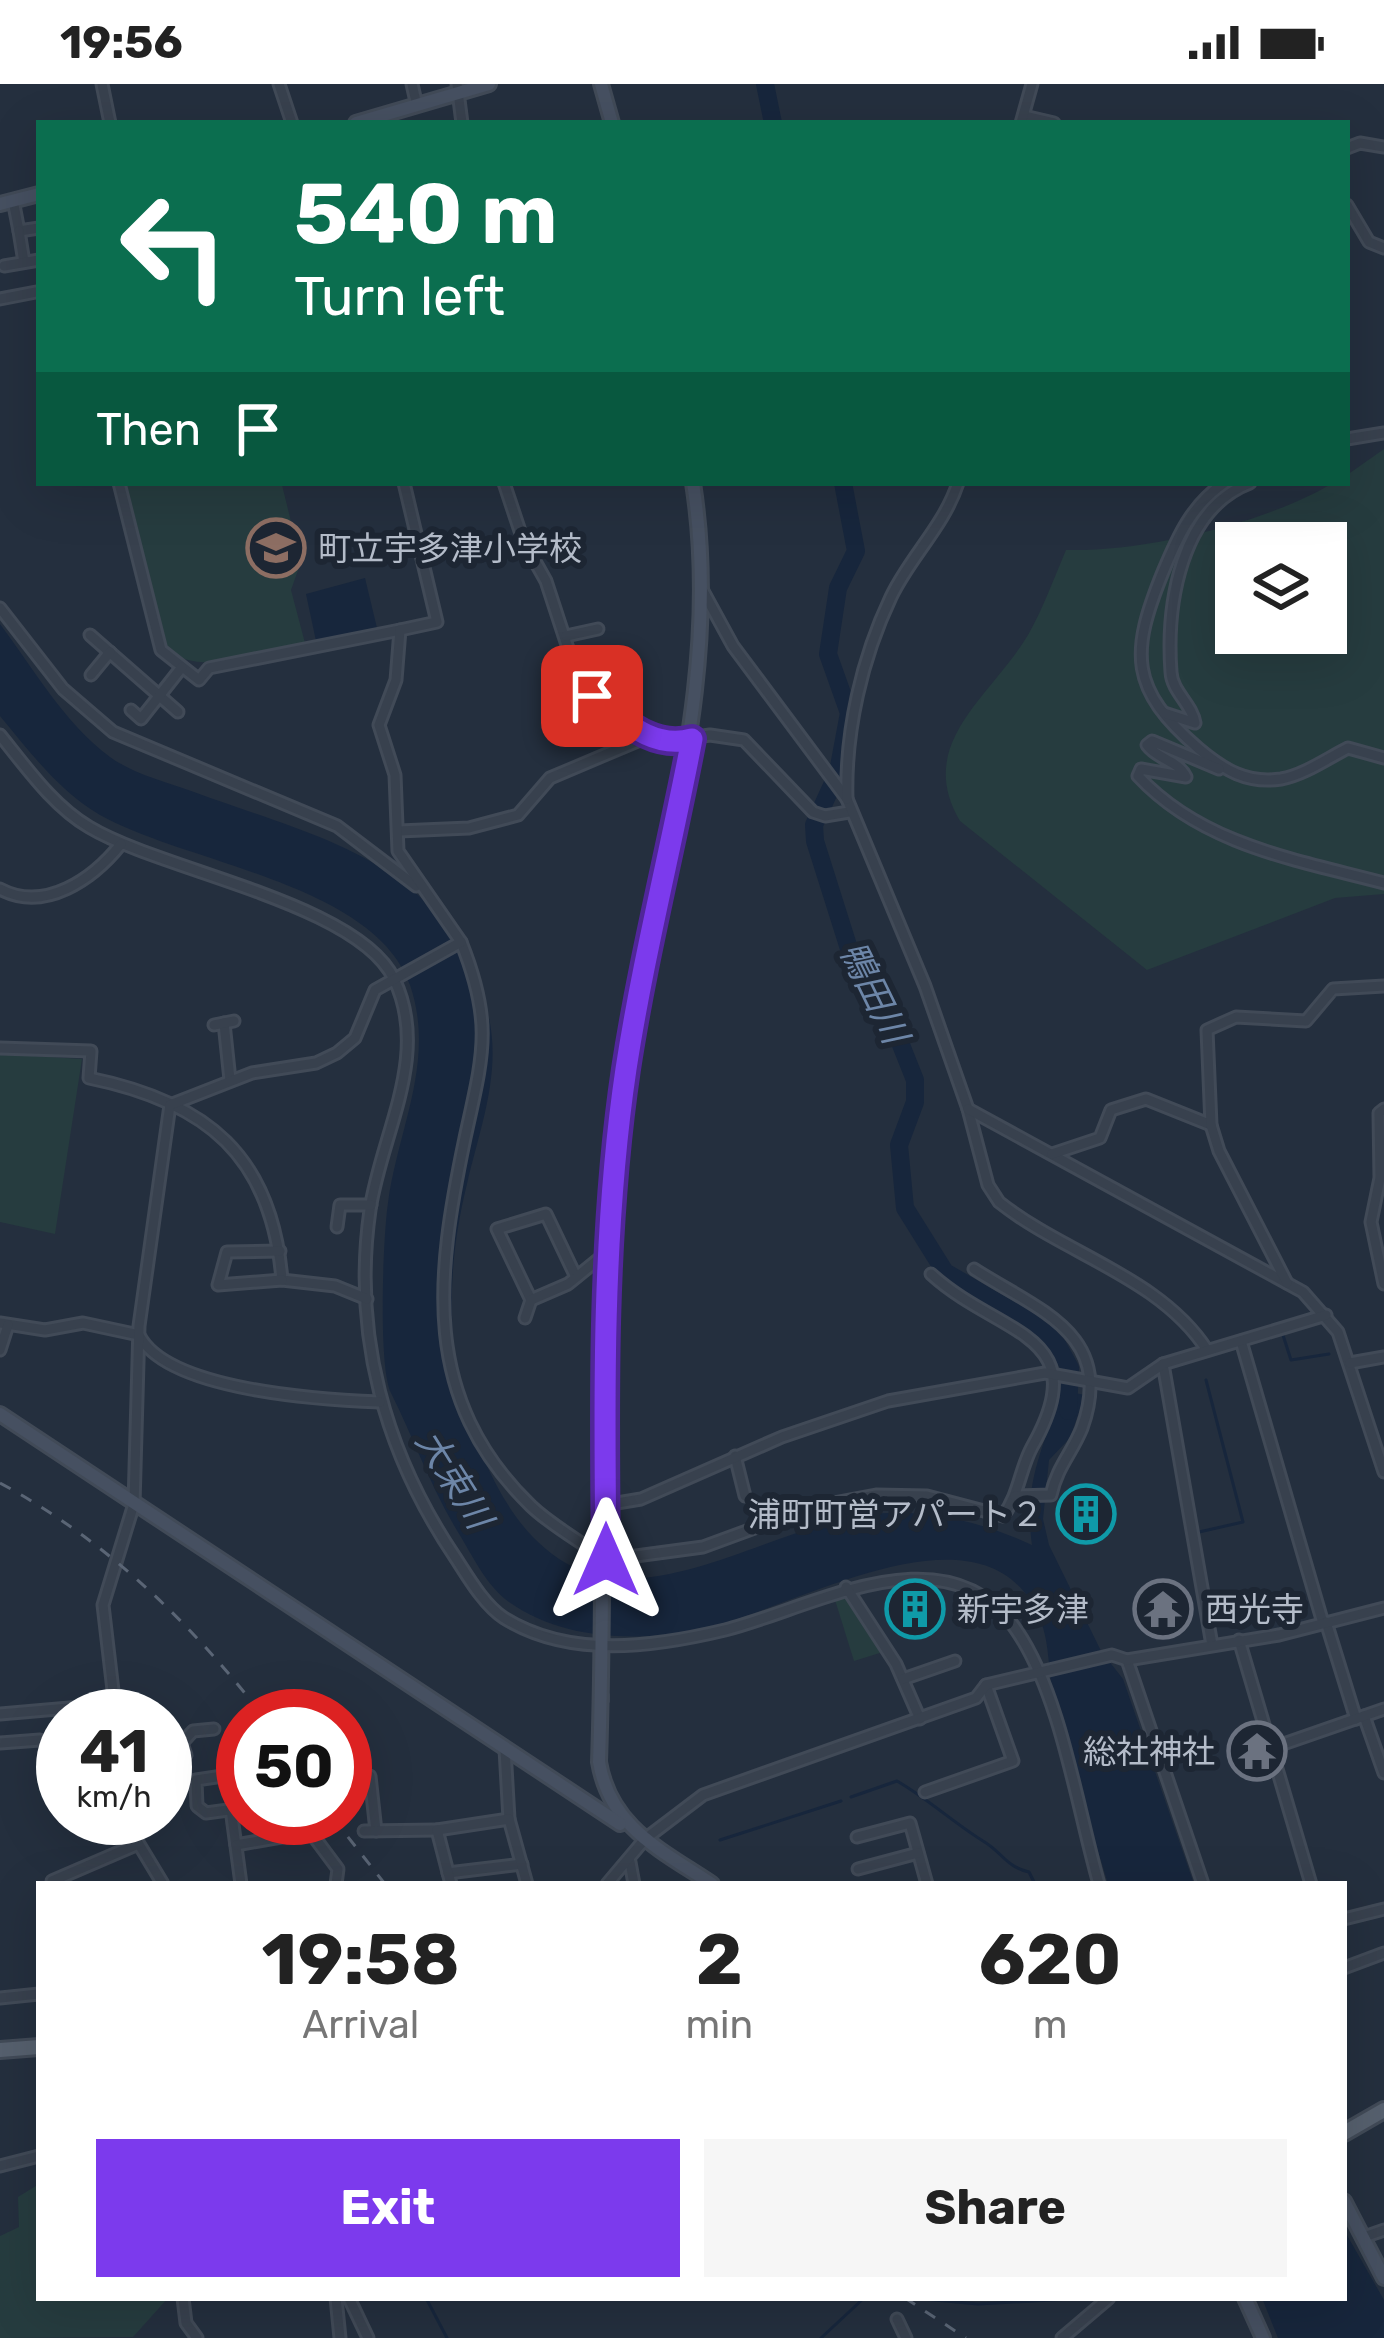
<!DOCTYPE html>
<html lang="en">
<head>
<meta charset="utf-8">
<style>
  :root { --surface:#fff; --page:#f6f6f6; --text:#222; --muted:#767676; --accent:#7c3aed }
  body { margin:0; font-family:Rubik,"Noto Sans JP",sans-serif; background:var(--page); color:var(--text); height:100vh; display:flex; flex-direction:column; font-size:45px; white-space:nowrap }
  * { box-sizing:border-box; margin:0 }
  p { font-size:39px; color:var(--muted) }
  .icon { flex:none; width:66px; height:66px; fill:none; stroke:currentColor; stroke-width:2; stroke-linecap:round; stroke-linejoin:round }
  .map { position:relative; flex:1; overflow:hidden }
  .drawer { position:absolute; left:36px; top:1797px; width:1311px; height:420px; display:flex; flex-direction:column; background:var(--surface); border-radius:0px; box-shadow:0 12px 48px #0002 }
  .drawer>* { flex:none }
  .top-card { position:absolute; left:36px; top:36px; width:1314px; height:366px; border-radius:0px; box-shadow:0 12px 48px #0002; background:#0b6e4f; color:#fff; overflow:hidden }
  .controls { position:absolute; left:1215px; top:438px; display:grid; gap:24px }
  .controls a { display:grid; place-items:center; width:132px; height:132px; border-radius:0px; background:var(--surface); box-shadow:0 12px 48px #0002; font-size:60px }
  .speed { position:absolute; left:36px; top:1605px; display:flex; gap:24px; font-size:60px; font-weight:700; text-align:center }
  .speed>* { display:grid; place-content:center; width:156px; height:156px; border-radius:50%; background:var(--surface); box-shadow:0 12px 48px #0002; line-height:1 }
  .speed small { font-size:30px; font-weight:400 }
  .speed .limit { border:18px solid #d22; background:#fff; color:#111 }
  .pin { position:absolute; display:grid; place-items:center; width:102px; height:102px; color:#fff; margin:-51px; border-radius:24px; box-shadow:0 6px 18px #0006 }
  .me { position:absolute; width:132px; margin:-66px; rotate:0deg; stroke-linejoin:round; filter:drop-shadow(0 0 9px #0008) }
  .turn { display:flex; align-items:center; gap:42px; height:252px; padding:0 60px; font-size:54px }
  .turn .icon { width:156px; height:156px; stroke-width:2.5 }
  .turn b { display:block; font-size:84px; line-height:102px }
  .then { display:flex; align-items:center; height:114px; padding:0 60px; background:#0003; gap:24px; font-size:45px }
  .eta { display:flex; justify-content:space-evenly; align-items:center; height:204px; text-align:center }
  .eta b { font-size:72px; font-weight:700; line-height:84px }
  .button { display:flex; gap:24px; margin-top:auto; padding:24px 60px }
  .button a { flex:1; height:138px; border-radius:0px; background:var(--accent); color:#fff; font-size:48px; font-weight:700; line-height:138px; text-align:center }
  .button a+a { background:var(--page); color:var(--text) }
  .status { display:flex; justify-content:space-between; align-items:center; height:84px; padding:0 60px; background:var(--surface); direction:ltr }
  .status svg { height:33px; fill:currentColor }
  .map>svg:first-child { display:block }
</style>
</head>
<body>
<div class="status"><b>19:56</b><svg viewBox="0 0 49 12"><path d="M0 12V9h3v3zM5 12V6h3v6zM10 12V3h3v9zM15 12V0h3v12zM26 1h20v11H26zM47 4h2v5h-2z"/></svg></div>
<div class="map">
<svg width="1384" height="2254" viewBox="0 0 1384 2254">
  <rect width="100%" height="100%" fill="#242f3e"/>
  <g fill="#263c3f" fill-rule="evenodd">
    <path d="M1384,365V810L1335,814L1147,886L960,737C914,659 991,613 1028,551C1043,525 1054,494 1066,466C1145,468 1266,439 1333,399H1347V391ZM1236,459H1326V549H1236Z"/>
    <path d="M123,399L282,401L301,478L291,506L305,559C262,568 201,595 165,564Z"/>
    <polygon points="0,970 82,975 55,1150 0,1138"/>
    <polygon points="846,1512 883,1568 854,1577 835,1516"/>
    <polygon points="39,2100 39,2214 168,2214 133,2253 0,2254 0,2152 19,2143 18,2113"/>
  </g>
  <g fill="#17263c">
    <polygon points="365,494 377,544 316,557 306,510"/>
    <path d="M0,540C33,584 65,640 110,673C133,690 167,698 194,708C319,754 443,776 486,922C504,983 481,1040 467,1100C444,1192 445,1287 484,1375C503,1419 530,1462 575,1484C658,1524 781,1441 865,1431C922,1423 980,1437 1032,1461C1023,1395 1044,1367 1060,1306L1085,1311L1070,1354L1049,1376L1043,1435L1049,1461L1101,1567L1123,1595L1194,1800H1108C1090,1737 1063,1670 1052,1605C1047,1572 1050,1549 1032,1519C966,1411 773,1538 684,1549C624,1557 558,1553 509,1518C488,1503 474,1475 461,1453C432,1407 414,1355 391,1309C378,1283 383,1153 388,1119C398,1044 436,977 410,901C374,799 187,780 100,731C59,707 30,668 0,632Z"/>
    <polygon points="1344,2146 1384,2216 1384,2254 1278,2254 1262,2214 1344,2214"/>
  </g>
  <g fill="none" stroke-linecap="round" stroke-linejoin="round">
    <g stroke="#17263c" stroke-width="3">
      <polyline points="1282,1248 1291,1276 1329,1270"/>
      <polyline points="1199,1448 1243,1438 1206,1296"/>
      <path d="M851,1713L897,1697C928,1715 954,1739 983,1757C1002,1768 1006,1783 1029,1788L1035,1800"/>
      <polyline points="720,1756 841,1717"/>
      <polyline points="426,2214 447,2254"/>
      <polyline points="912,2214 978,2220 1089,2214"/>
      <polyline points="821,2254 864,2214"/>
    </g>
    <g stroke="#17263c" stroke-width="18">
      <polyline points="765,0 773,39"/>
      <polyline points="843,399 856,467 838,504 828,570 849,629 838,688 814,741 815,757 851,871 872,888 915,996 915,1018 899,1061 905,1124 945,1188 1042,1244 1058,1262 1070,1284 1068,1327"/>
    </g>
    <polyline stroke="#3a4453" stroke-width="9" stroke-dasharray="9 4.5" stroke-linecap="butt" points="592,1614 610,1614"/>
    <g stroke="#414a57" stroke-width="15">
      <g id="street">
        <polyline points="102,0 110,39"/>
        <polyline points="279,0 292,39"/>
        <polyline points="412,0 417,22"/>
        <polyline points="457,0 462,39"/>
        <polyline points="1024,32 1054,39"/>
        <polyline points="1021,39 1032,0"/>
        <polyline points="1347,64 1360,59 1384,63"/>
        <polyline points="13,116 19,147 39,144"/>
        <polyline points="1347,121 1369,158 1384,164"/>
        <polyline points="19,147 24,178"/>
        <polyline points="4,182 39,176"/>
        <polyline points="0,215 36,208"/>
        <polyline points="1347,355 1384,349"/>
        <polyline points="119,399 161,566 199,596 209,584 400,546"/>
        <polyline points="504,399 523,456 546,497 581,604 660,658 710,651 744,656 813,728 825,732 849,728"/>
        <path d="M1224,399C1191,422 1178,452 1163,488C1130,569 1129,605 1199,665C1224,686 1247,700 1281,695C1304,691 1328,674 1348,664L1384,674"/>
        <path d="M703,507L733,562L847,715L925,902L968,1025L988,1101L999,1118C1064,1170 1160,1193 1207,1266"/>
        <polyline points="0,524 63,605 113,648 337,742 416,802"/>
        <polyline points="90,551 178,628"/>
        <polyline points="566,552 598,545"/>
        <polyline points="91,591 110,568"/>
        <polyline points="592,612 605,594"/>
        <polyline points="131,626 141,635 182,583"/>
        <path d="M1164,629L1195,639C1192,620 1172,608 1171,588C1166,520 1181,425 1250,399"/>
        <path d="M0,651C26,683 53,722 89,743C162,787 358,819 394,895C431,972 381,1050 370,1126C352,1251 385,1369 455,1473C468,1493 484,1521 504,1534C570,1575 654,1563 725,1546C813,1524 948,1443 1017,1547C1061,1612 1077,1723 1099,1800"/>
        <path d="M1219,685L1152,657L1147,661C1158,676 1178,676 1186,693L1141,685L1138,692C1202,761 1297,776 1384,799"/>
        <path d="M847,715C845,647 862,574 891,513C910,473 944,442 958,399"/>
        <polyline points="399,747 469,744 518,731 550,694 647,653"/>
        <path d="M0,805C45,829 93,795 121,760"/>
        <path d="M461,858C494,940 483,971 465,1054C436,1192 420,1314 531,1422C553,1443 582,1458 606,1476L703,1463L812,1423L876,1411L927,1412L1003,1432C1019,1411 1020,1385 1032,1363C1097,1248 1000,1253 931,1190"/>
        <polyline points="224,939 230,996"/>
        <polyline points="214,941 234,937"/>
        <path d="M0,964L91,967L89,994C207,1018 272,1072 282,1196L335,1202L367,1215"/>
        <polyline points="968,1025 1303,1208 1338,1248 1384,1388"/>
        <polyline points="1384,1025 1379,1029 1380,1094 1371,1138 1384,1200"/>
        <polyline points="1052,1070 1100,1054 1111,1026 1146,1015 1211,1041"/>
        <polyline points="337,1143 340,1121 371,1121"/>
        <polyline points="280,1167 227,1168 218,1201 282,1196"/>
        <path d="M974,1185C1037,1226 1116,1249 1082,1344C1072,1369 1057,1383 1051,1411L1015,1412"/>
        <polyline points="1287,1199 1219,1067 1211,1041 1207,946 1236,933 1306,937 1333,905 1384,902"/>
        <polyline points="531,1216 497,1145 546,1130 576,1193"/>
        <polyline points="525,1234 531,1216 568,1200 611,1165"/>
        <path d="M0,1239L45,1246L83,1239L139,1251C167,1307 324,1316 380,1318"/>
        <polyline points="1241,1257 1323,1539"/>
        <polyline points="0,1266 8,1241"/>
        <polyline points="1350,1279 1384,1273"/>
        <polyline points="1163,1280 1212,1561"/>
        <polyline points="735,1372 745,1412"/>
        <polyline points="605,1421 641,1415 782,1353 888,1317 1045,1289 1128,1304 1163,1280 1326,1231"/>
        <polyline points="846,1503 896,1580 920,1635"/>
        <polyline points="1326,1538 1356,1635"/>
        <polyline points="1239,1556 1311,1800"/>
        <polyline points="1127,1576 1203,1800"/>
        <polyline points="903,1595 955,1577"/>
        <polyline points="0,1630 115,1620"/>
        <polyline points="116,1632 103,1521 134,1420 139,1242 170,1021 252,989 316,979 337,969 355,954 375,906 461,858 398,767 395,691 379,641 396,596 400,546 437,538 404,399"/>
        <polyline points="1364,1632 1384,1689"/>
        <polyline points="0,1659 40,1656"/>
        <polyline points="182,1659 193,1647 214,1645"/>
        <polyline points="165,1660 182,1659 186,1671"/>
        <polyline points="505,1665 509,1735"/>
        <polyline points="1269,1665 1384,1625"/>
        <polyline points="243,1689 196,1696 197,1722 206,1729 243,1724"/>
        <polyline points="370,1692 376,1747"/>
        <polyline points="925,1708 1013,1677 986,1601"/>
        <polyline points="231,1725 241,1800"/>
        <polyline points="131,1734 134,1752 163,1800"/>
        <polyline points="300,1734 338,1785 336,1800"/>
        <polyline points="364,1747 437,1746"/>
        <polyline points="857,1753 910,1739 927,1800"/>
        <polyline points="236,1761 310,1748"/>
        <polyline points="630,1778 634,1800"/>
        <polyline points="858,1785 918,1769"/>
        <polyline points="448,1789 522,1780"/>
        <polyline points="52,1797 138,1760"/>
        <polyline points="451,1800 437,1746 509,1735 527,1800"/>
        <polyline points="607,1800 645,1755 703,1711 976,1614 986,1601 1112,1571 1127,1576 1279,1551 1384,1524"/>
        <polyline points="1344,1835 1384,1825"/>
        <polyline points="1344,1884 1384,1869"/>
        <polyline points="0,1914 39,1910"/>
        <polyline points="0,2082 39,2072"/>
        <polyline points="1364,2153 1384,2146"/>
        <polyline points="183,2214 186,2239 197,2254"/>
        <polyline points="336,2214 340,2254"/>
        <polyline points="349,2214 368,2254"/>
        <polyline points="897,2235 906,2254"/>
        <polyline points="1062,2254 1109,2214"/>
      </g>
    </g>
    <g stroke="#414a57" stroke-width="18">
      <g id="secondary">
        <polyline points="601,0 612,39"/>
        <polyline points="356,39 489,0"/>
        <polyline points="0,120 39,110"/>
        <path d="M693,399C725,603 653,790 625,990C594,1216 607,1450 599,1678C610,1743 661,1766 712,1800"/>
        <polyline points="0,1330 620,1740"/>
        <polyline points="1344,2117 1384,2194"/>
        <polyline points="1245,2214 1263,2254"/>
      </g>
    </g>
    <g stroke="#414a57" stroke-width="20">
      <g id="primary">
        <polyline points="0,1966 39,1963"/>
        <polyline points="1344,2049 1384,2026"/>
      </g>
    </g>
    <use href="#street" stroke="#38414e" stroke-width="9"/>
    <use href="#secondary" stroke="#465061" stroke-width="12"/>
    <use href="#primary" stroke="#56606e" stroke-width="14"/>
    <g stroke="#5a6575" stroke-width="3" stroke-dasharray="12 12" stroke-linecap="butt">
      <path d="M0,1399C106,1456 190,1538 263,1632"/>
      <polyline points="333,1734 385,1800"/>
      <polyline points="905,2214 966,2254"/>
    </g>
  </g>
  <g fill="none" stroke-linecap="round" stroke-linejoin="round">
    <g stroke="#51269a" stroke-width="30">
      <path id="route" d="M592,612C623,635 651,666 692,655C671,765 643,874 626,985C602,1146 604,1314 606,1476"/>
    </g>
    <use href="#route" stroke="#7c3aed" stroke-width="21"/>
  </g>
  <defs>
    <g id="school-ring" transform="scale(3)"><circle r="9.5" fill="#1d2633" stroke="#8d6e63" stroke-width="1.5"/><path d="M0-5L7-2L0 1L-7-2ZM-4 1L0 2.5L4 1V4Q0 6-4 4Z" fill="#8d6e63"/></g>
    <g id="building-ring" transform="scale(3)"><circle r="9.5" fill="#1d2633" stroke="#0f9aa8" stroke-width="1.5"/><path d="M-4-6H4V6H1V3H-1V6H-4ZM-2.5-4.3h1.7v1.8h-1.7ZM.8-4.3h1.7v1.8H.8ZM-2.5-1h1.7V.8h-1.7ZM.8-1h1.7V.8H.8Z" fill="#0f9aa8"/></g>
    <g id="temple-ring" transform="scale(3)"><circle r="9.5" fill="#1d2633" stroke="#6b7280" stroke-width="1.5"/><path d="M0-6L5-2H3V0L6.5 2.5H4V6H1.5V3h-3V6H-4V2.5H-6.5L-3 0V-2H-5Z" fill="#6b7280"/></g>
  </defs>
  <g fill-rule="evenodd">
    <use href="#school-ring" x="276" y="464"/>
    <use href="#building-ring" x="1086" y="1430"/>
    <use href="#building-ring" x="915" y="1525"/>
    <use href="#temple-ring" x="1163" y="1525"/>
    <use href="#temple-ring" x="1257" y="1667"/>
  </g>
  <g text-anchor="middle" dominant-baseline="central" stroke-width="12" stroke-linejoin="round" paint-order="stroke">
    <g font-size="33" fill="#b4bcc9" stroke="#1d2633" text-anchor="start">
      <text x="318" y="464">町立宇多津小学校</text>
      <text x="1044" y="1430" text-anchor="end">浦町町営アパート２</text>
      <text x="957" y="1525">新宇多津</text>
      <text x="1205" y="1525">西光寺</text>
      <text x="1215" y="1667" text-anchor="end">総社神社</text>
    </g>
    <g font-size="36" font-style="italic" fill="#6d86a8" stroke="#1d2633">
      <text transform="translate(874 908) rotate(64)">鴨田川</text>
      <text transform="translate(454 1395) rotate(58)">大束川</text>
    </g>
  </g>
</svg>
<div class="controls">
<a><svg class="icon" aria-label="layers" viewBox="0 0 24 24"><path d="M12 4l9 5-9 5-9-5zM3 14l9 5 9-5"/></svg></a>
</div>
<div class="speed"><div>41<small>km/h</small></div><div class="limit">50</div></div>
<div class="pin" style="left:592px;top:612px;background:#d93025"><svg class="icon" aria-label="arrive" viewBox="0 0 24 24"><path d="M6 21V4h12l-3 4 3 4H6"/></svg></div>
<svg class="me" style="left:606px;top:1476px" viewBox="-20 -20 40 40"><path d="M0-17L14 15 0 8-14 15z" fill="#7c3aed" stroke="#fff" stroke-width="4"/></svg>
<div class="top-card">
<div class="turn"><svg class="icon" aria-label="left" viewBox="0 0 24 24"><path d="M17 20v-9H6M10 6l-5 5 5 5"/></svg><div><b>540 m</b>Turn left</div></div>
<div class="then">Then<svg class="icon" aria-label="arrive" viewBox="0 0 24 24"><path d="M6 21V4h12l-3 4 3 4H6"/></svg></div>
</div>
<section class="drawer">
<div class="eta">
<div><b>19:58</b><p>Arrival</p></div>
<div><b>2</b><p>min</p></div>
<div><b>620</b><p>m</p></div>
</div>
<div class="button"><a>Exit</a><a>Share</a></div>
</section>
</div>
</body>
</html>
